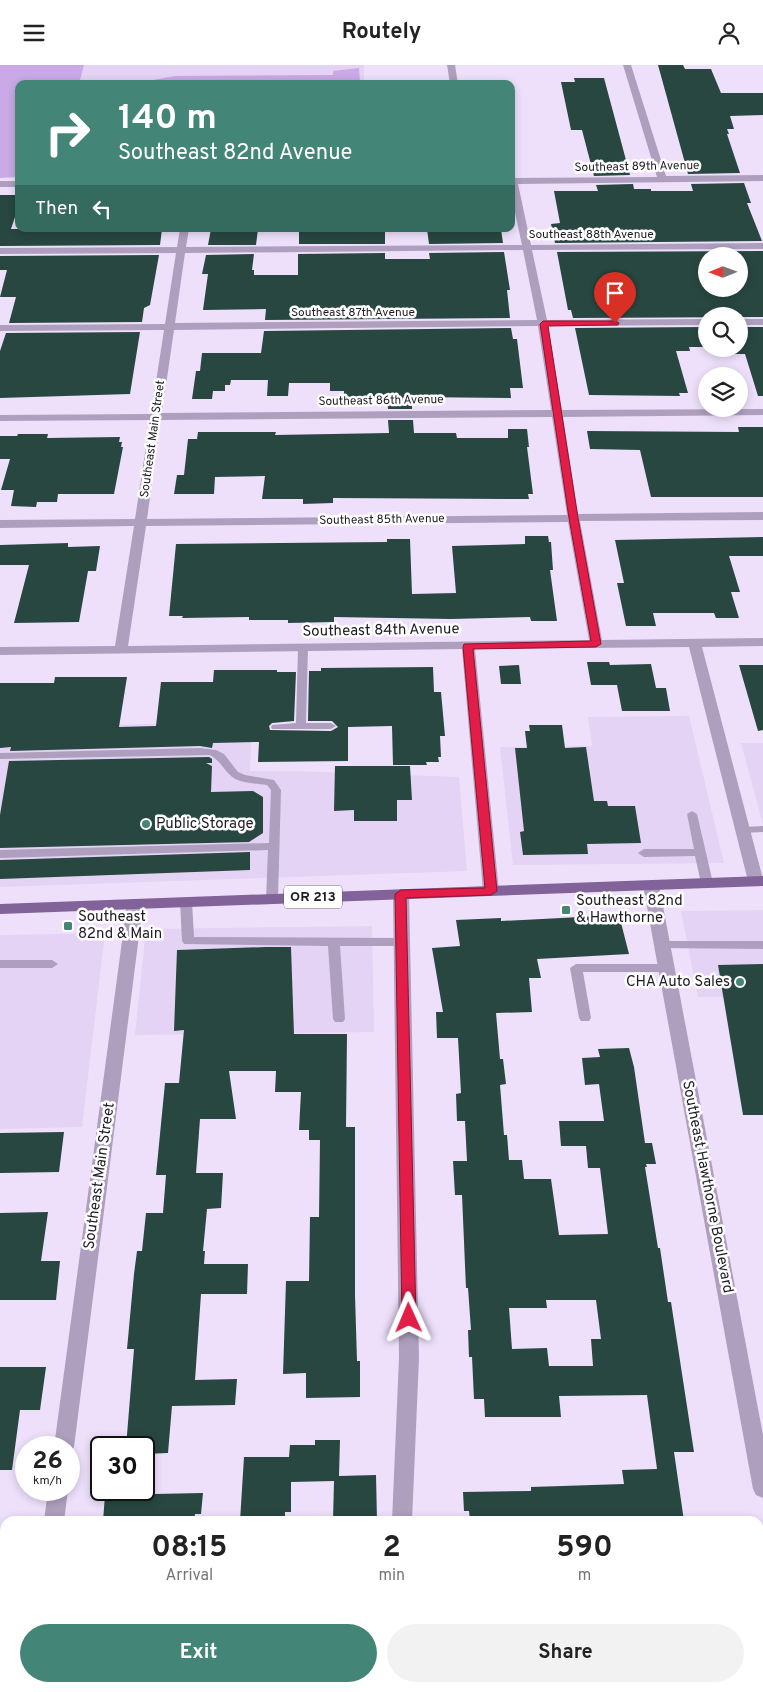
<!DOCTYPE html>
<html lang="en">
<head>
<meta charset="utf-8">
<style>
  :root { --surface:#fff; --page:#f2f2f2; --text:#222; --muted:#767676; --accent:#438677 }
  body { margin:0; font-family:Overpass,sans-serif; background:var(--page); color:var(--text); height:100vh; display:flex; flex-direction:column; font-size:19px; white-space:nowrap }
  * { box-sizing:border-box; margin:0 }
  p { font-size:16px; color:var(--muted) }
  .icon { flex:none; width:28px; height:28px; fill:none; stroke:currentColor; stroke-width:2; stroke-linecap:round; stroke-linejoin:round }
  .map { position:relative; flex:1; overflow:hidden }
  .drawer { position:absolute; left:0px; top:1451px; width:764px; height:176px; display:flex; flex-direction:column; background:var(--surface); border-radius:15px 15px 0 0; box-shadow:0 2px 8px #0003 }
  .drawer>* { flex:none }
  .guide { position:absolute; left:15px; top:15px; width:500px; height:152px; border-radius:10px; box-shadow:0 2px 8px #0003; background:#438677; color:#fff; overflow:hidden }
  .needle { width:32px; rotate:269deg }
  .tools { position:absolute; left:698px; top:182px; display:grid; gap:10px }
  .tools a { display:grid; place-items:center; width:50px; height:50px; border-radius:50%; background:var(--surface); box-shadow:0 2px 8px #0003; font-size:25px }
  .speed { position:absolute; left:15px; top:1371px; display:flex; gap:10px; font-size:25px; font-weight:700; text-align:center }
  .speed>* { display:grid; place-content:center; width:65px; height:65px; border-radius:50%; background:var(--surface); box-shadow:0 2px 8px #0003; line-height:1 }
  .speed small { font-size:12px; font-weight:400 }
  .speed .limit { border:2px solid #111; border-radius:8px; background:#fff; color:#111 }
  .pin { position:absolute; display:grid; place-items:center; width:42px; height:42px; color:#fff; margin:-51px -21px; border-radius:50% 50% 50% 0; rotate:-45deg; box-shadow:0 0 5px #0007 }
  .pin .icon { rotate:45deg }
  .me { position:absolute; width:55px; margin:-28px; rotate:359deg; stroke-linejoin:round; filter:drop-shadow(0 0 4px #0008) }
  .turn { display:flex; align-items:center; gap:18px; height:105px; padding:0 20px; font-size:22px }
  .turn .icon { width:65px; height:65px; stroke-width:2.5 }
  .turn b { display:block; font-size:35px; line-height:42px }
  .then { display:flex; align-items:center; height:48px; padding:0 20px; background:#0003; gap:10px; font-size:19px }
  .eta { display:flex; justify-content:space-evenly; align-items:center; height:85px; text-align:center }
  .eta b { font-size:30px; font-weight:700; line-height:35px }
  .cta { display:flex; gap:10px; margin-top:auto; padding:10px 20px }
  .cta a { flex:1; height:58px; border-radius:30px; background:var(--accent); color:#fff; font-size:20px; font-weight:700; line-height:58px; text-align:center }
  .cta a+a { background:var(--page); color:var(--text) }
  header { display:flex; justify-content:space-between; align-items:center; height:65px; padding:0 20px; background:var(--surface); font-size:22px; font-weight:700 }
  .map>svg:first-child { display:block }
</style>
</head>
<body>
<header><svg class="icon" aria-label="menu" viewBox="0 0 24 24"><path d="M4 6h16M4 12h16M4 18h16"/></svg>Routely<svg class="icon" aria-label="person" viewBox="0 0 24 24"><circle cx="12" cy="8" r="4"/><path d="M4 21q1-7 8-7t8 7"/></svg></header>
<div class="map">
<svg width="763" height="1627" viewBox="0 0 763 1627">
  <rect width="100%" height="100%" fill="#eee0fb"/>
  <g fill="#e4d3f4">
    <polygon points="84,0 364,0 364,19 79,19"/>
    <polygon points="689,651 724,798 513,800 500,682 592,681 588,652"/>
    <polygon points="252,656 250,706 295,706 459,712 467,806 0,822 0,663"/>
    <polygon points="741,678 763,678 763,759"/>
    <polygon points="763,845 763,932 698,932 681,846"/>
    <polygon points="372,861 374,967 135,970 146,864"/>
    <polygon points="105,868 82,1062 0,1064 0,870"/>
  </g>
  <g fill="#caa9e6">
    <polygon points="0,0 84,0 79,19 19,19 19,112 0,113"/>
    <polygon points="359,3 360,17 364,19 131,19 175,11 333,10 333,6"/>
  </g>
  <g fill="#284740" fill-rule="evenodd">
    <polygon points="658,0 683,0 685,4 711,4 721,28 763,28 763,50 730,51 734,64 727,64 729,69 727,69 740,108 688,109"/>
    <polygon points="574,13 604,13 630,110 594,111 582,65 571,65 561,17 575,17"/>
    <polygon points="744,118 751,138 747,138 762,176 555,178 551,159 560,158 554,126 598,126 596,120 633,119 634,124 651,124 651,126 693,126 691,119"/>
    <polygon points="0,130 19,130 19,140 11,164 162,164 160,180 0,181"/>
    <polygon points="211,164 258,164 256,180 208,180"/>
    <rect x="299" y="164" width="86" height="15"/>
    <polygon points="427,164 501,164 503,178 429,179"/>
    <path d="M763,186V252L573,253L571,245H568L557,187ZM706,191H739V224H706Z"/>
    <polygon points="504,187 510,225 507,225 510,253 265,255 266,244 203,245 208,209 202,209 206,190 254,189 252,205 254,205 254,210 298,210 298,189 385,188 385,194 430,194 429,188"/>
    <polygon points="159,190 150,240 144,243 142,257 9,258 16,232 0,232 7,205 0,205 0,191"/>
    <polygon points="706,262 706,282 689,282 690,286 676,286 688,328 679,328 680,331 589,330 575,263"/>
    <polygon points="739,262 763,262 763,331 758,331 745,289 730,289 728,284 739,284"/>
    <polygon points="511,263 513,274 517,274 523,323 510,323 511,333 412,332 412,344 388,344 387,332 344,332 344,326 330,326 330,318 289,318 288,331 267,331 268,315 231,315 230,320 225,320 225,326 213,326 212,334 192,334 196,306 200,306 202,288 261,288 264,266"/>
    <polygon points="140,267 130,329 0,333 0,286 6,268"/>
    <polygon points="388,355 413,355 414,368 456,368 457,373 508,373 508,364 527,364 529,382 527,382 533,429 528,429 529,434 333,433 333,438 303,439 303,434 262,434 265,411 215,412 214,429 174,429 177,410 184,410 188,374 197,374 198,367 276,367 275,370 389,368"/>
    <polygon points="738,362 763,362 763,432 651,432 640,385 590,384 587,366 739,367"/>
    <polygon points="18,369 48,369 47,373 120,372 119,377 122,377 121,382 123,382 114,429 58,429 57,437 37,437 36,442 11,441 14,425 1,425 10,394 0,394 0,371 17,371"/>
    <polygon points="525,471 548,471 549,477 551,477 553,505 550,505 557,556 531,556 530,552 451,554 334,552 334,557 288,558 288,555 249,555 249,552 182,553 183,551 169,551 176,479 387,477 387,474 410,474 412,529 456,528 452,481 525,479"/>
    <polygon points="763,472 763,491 729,491 740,527 731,527 739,553 716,553 714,548 653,548 656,561 626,561 617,518 624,518 615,475"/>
    <polygon points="68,478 68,482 100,481 96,506 88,506 79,557 14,558 29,500 0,500 0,480"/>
    <polygon points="587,597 609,597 610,600 651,599 656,623 666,623 670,646 622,646 617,620 591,620"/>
    <polygon points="519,600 521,619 501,619 499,601"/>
    <polygon points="739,600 763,600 763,665 758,666"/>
    <polygon points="433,602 434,627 441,627 445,671 440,671 441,692 438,692 439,697 426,697 427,700 393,700 392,661 348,662 348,696 258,697 259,677 213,678 212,683 200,681 10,686 11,682 0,683 0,618 54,618 55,612 127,612 119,662 156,661 161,617 213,617 214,605 277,605 277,607 296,607 294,656 272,658 269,661 270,665 331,666 338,662 332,656 308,656 309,606 321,606 321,603"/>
    <polygon points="529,660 562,660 565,683 586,682 594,736 607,736 608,741 635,741 641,778 587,779 588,789 523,790 520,767 524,766 515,683 527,683 525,666 530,666"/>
    <polygon points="209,692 212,694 212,698 206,698 212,701 211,727 253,726 263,732 263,768 249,777 0,783 0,750 9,696"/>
    <polygon points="335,701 410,701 412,735 397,735 397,756 354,756 354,745 334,746"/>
    <polygon points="250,787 250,805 0,814 0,795"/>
    <path d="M619,850L629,889L537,894L541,913H529L532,947L496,948L500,994H503L506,1019L500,1020L504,1070H507L509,1095H522L524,1114H551L559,1170L608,1169L600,1103H588L586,1081H561L559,1056H604L599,1019L585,1020L582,993L600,992L598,984L629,983L634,1002L645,1078H652L656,1099H646L647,1102H645L658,1183H660L668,1237H671L694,1387H674L684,1456H603V1452H545V1456H470L469,1446H464L463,1427L531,1426V1422L624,1419L622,1405L657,1404L647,1330L559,1331L561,1352H485L484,1334H474L472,1292H469L468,1265H471L468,1223H466L462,1130H455L453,1096H467L465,1056H457L456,1029L461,1028L458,973H437L436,947H443L432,883L460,881L456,855L501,853V856ZM546,1235H596L601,1274H591L593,1301H549L547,1283L512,1284L509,1243H547Z"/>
    <polygon points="266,882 291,882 294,969 347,969 346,1062 355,1062 355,1230 357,1296 360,1296 360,1332 306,1333 306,1308 283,1309 286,1216 309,1216 310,1152 319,1152 320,1075 309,1075 309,1065 299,1065 301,1027 275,1027 276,1006 229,1006 236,1054 200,1054 196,1108 223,1108 221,1143 207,1144 203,1186 205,1186 204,1199 248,1199 247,1229 201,1229 195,1315 237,1314 235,1340 172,1341 168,1388 144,1389 144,1382 126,1382 134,1284 127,1284 134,1209 137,1186 142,1186 146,1148 163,1148 166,1110 156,1110 165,1018 179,1018 184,965 174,966 177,885"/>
    <polygon points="763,899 763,1050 743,1050 718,900"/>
    <polygon points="64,1067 59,1107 0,1108 0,1068"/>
    <polygon points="48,1147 41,1196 60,1196 56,1235 0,1235 0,1148"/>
    <polygon points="0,1302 46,1302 40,1345 20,1345 12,1405 0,1405"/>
    <polygon points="315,1375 340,1375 339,1411 376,1410 377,1456 333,1456 334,1416 291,1417 291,1447 285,1447 285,1456 240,1456 244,1392 289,1392 290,1380 315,1380"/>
    <polygon points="203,1428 201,1449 195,1449 194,1456 103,1456 105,1430"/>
  </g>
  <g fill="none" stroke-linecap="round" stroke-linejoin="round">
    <g fill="#af9fbe" fill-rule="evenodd">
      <polygon points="303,580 308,583 306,658 331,658 336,661 331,664 272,664 271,662 272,660 296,658 298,583"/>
      <path d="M200,683L216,685L224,689L238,707L245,710L274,715L281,725L278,834L276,837H268L266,834L268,785L0,793V785L269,778L271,725L267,720C255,718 238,719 229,709C222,702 219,695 210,690L0,694V688Z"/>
      <polygon points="692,746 697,749 713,818 707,822 701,818 695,791 644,792 638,788 644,784 694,784 687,749"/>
      <polygon points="763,761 763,767 743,768 738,765 743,762"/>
      <polygon points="186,833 192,837 194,872 402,873 408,877 402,881 340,881 345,954 343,957 335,957 333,954 328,881 184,879 182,876 180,837"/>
      <polygon points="662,876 763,876 763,884 658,883 656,880 658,877"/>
      <polygon points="0,895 52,895 58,899 52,903 0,903"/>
      <polygon points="576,899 666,899 672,903 666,907 583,907 591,953 589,956 581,956 579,953 570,903"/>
      <rect x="156" y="1622" width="16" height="5"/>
    </g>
    <g fill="#af9fbe" fill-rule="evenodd">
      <polygon points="447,0 455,0 458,19 450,19"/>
      <path d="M623,0H631L666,111L763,110V116L518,119L531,180L763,178V184L532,185L547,255L706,254V260L548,261L562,345L763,344V350L563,352L578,449L763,447V455L580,456L602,575L763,573V581L702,582L763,814L761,819H751L748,816L689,582L475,584L499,826L496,829H486L483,826L462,584L0,590V582L115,581L134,461L0,463V455L135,454L150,355L0,356V350L151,349L164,265L0,266V260L165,259L176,188L0,189V183L177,182L180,164H189L186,182L522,180L511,129V113L657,112ZM523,185L537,255L175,258L185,188ZM538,261L551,345L162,348L174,265ZM552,352L567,450L147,454L161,355ZM568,457L589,575L128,581L146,461Z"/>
      <rect x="0" y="116" width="19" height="6"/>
      <rect x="739" y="254" width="24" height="6"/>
      <polygon points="651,815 656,817 659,820 763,1370 763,1433 756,1430 753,1424 643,820 646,817"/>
      <polygon points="401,824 406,826 409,829 419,1293 412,1456 392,1456 399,1293 393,829 396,826"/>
      <polygon points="135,834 140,835 143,839 74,1382 69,1389 69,1382 54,1382 127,839 130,835"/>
      <polygon points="48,1425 68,1425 64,1456 44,1456"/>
      <rect x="759" y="1513" width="4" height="20"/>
      <rect x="0" y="1526" width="5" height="20"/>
      <rect x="374" y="1622" width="22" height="5"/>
    </g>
    <polygon fill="#816299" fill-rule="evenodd" points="763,811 763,821 0,849 0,839"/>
  </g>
  <polygon fill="#e11d48" stroke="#92132f" points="615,256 619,258 618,260 548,261 578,453 601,579 596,582 473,584 497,826 491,830 406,833 416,1253 414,1257 409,1259 404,1257 402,1253 395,829 401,825 485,823 463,582 464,579 591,576 569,453 540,259 543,256"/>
  <g fill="#438677" stroke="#fff" stroke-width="2">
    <circle cx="146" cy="759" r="5"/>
    <rect x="561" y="840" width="10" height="10" rx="2.5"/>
    <rect x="63" y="856" width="10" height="10" rx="2.5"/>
    <circle cx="740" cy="917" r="5"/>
  </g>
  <g text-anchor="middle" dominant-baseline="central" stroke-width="5" stroke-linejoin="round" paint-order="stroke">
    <g font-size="12" fill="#201b24" stroke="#fff">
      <text transform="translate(637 102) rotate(-1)">Southeast 89th Avenue</text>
      <text x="591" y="170">Southeast 88th Avenue</text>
      <text x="353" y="248">Southeast 87th Avenue</text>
      <text transform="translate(381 336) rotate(-1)">Southeast 86th Avenue</text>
      <text transform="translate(153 374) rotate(-82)">Southeast Main Street</text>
      <text transform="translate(382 455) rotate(-1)">Southeast 85th Avenue</text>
    </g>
    <rect fill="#fff" stroke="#635f66" stroke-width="1" x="284" y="820.5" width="58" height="23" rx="4"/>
    <g font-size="14" font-weight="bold" fill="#201b24">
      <text x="313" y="832">OR 213</text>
    </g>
    <g font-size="15" fill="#201b24" stroke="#fff">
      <text transform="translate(381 566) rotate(-1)">Southeast 84th Avenue</text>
      <text transform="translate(100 1111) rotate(-82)">Southeast Main Street</text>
      <text transform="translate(707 1122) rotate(79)">Southeast Hawthorne Boulevard</text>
    </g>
    <g font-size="15" fill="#201b24" stroke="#fff" text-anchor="start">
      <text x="156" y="759">Public Storage</text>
      <text x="576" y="836">Southeast 82nd<tspan x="576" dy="17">&amp; Hawthorne</tspan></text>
      <text x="78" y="852">Southeast<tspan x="78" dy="17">82nd &amp; Main</tspan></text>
      <text x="730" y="917" text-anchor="end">CHA Auto Sales</text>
    </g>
  </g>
</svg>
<div class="tools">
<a><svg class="needle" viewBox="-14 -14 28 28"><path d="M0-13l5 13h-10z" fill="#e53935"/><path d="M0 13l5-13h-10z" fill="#767676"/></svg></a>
<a><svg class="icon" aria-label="search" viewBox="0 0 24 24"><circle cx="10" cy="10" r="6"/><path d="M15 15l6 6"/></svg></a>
<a><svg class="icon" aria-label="layers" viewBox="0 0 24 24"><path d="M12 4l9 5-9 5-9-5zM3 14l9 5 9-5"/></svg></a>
</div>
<div class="speed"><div>26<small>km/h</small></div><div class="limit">30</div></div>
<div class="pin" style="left:615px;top:258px;background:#d93025"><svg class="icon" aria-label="arrive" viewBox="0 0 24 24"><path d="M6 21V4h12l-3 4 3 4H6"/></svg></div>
<svg class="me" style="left:409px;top:1253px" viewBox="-20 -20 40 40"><path d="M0-17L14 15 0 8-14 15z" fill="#e11d48" stroke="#fff" stroke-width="4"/></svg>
<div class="guide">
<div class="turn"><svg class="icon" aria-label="right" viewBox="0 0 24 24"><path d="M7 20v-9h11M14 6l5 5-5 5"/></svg><div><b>140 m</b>Southeast 82nd Avenue</div></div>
<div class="then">Then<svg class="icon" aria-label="left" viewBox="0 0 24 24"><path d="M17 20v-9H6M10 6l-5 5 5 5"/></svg></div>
</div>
<section class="drawer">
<div class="eta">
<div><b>08:15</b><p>Arrival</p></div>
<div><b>2</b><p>min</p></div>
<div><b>590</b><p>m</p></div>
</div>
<div class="cta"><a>Exit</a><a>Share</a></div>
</section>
</div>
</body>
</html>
